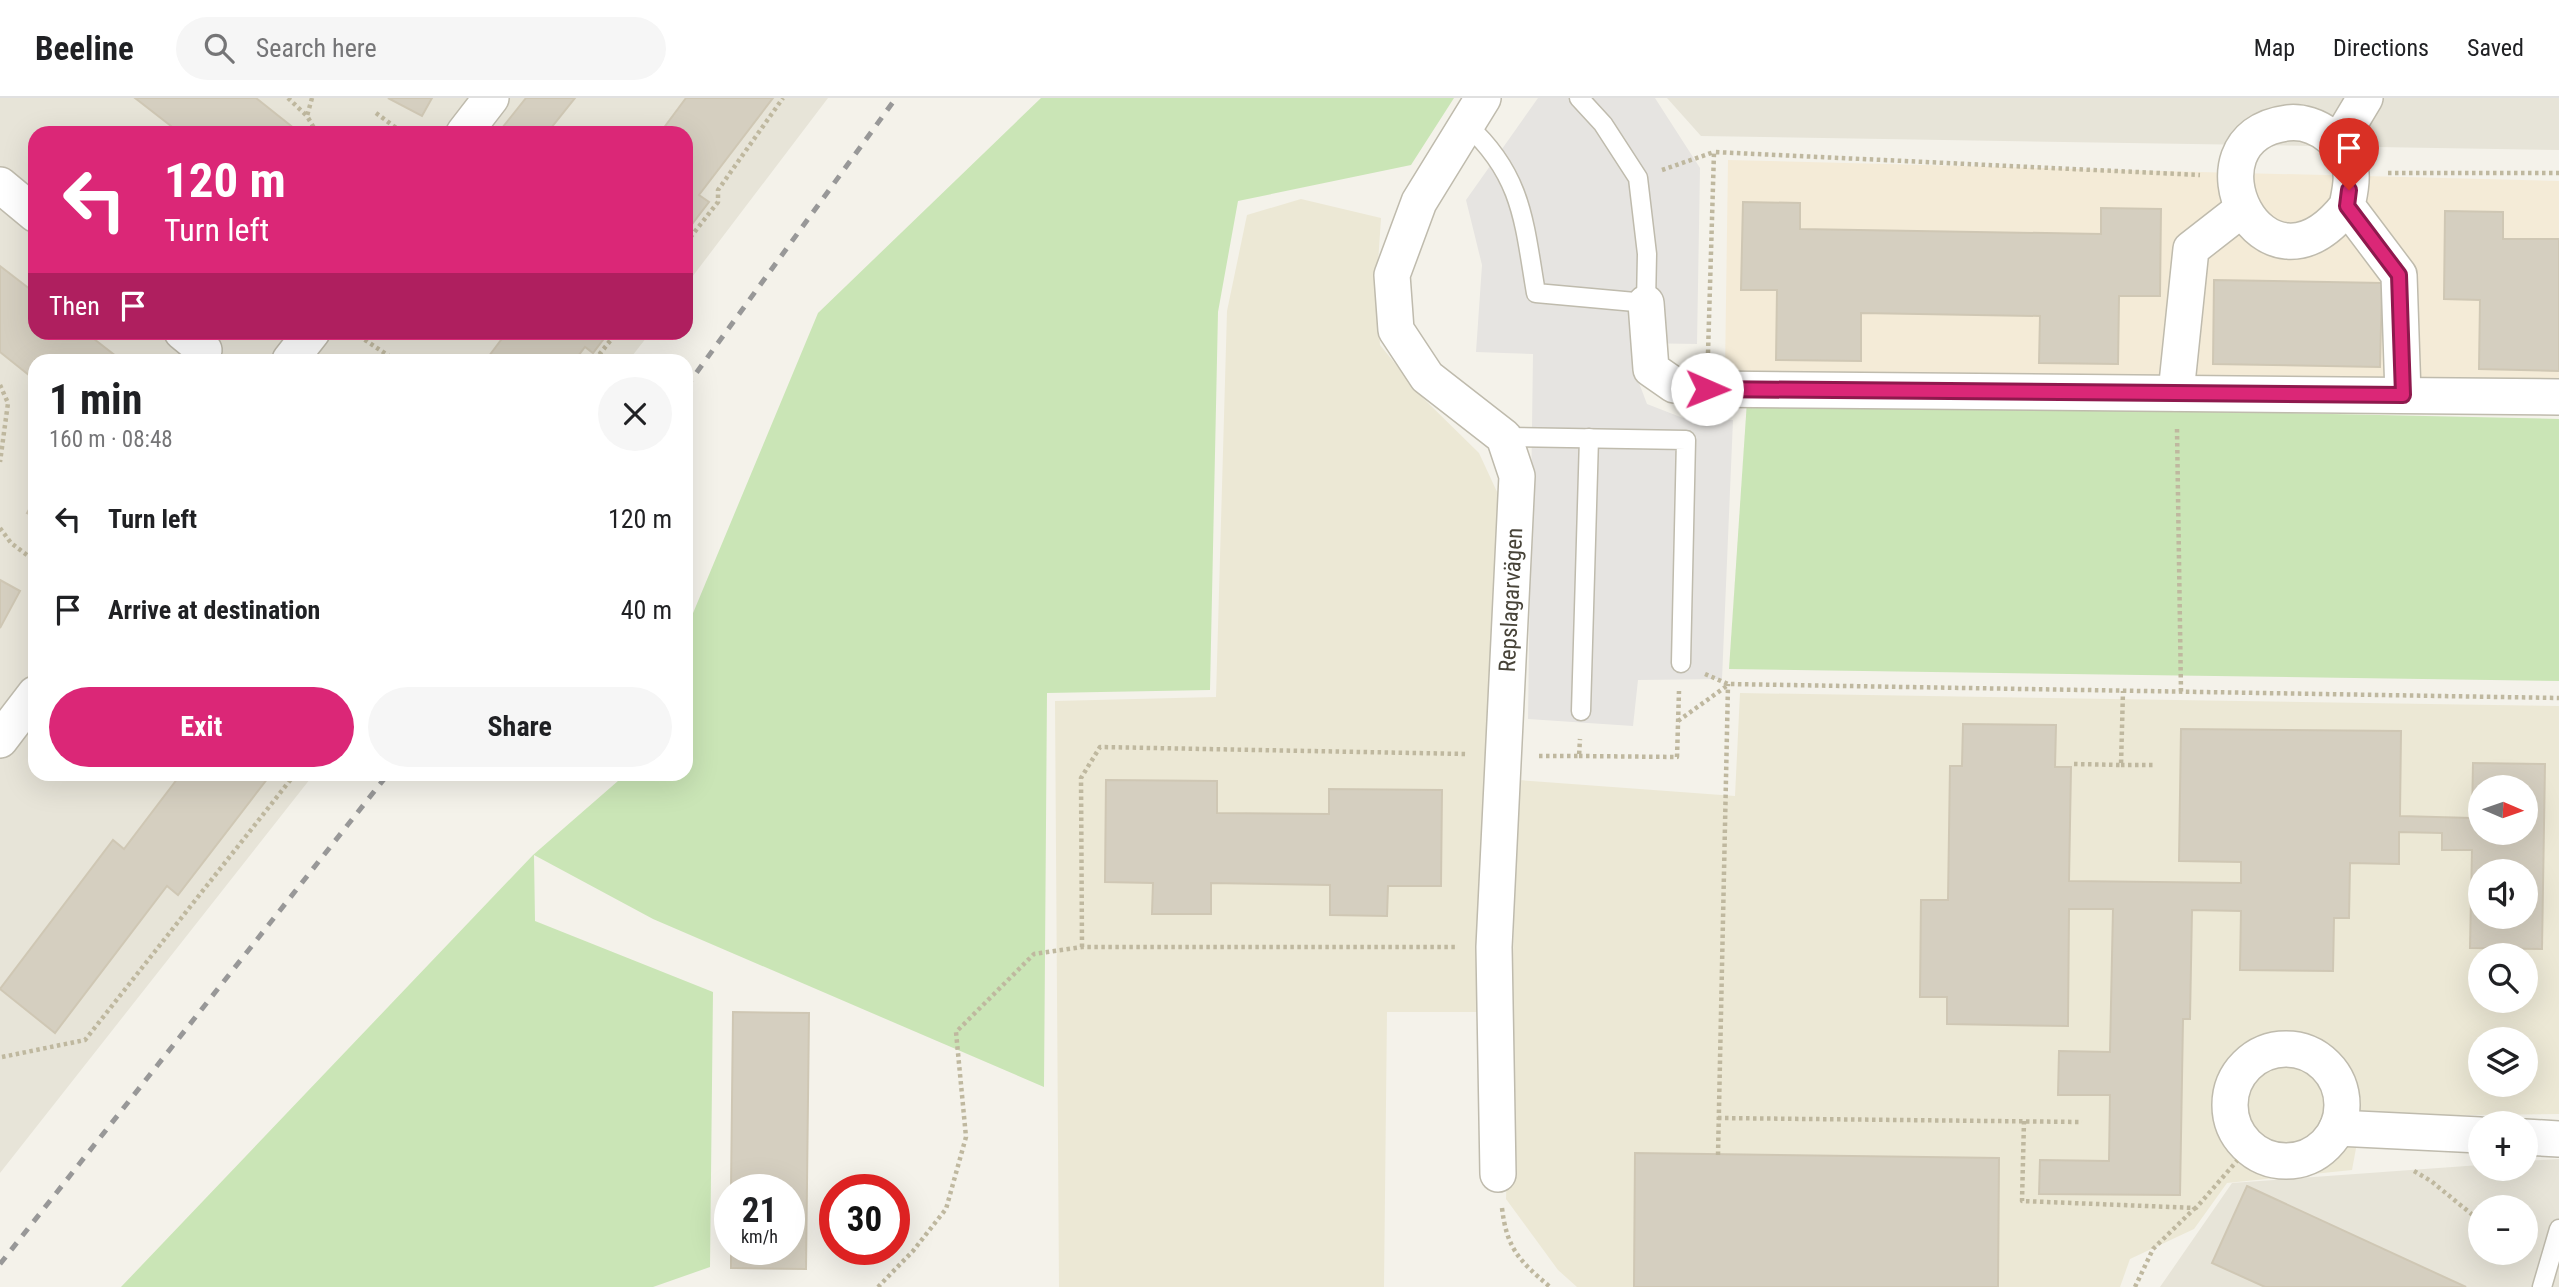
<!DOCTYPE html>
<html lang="en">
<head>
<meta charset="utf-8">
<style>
  :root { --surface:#fff; --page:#f6f6f6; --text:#202124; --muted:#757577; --line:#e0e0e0; --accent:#db2777 }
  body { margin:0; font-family:"Roboto Condensed",sans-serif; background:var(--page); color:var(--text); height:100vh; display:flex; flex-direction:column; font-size:26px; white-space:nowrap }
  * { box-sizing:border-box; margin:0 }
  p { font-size:23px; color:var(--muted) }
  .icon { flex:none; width:38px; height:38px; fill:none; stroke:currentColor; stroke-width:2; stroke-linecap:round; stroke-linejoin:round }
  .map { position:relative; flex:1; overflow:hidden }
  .sheet { position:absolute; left:28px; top:256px; width:665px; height:427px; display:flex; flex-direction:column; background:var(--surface); border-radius:21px; box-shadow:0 7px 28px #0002 }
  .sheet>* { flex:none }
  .banner { position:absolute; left:28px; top:28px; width:665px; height:214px; border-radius:21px; box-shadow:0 7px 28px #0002; background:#db2777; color:#fff; overflow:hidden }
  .needle { width:46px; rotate:92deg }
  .controls { position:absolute; left:2468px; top:677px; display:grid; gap:14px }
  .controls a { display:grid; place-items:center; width:70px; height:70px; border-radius:50%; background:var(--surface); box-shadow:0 7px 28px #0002; font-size:35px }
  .speed { position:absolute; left:714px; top:1076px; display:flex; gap:14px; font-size:35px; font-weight:700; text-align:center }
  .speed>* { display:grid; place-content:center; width:91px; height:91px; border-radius:50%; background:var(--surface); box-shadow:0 7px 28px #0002; line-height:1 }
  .speed small { font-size:18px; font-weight:400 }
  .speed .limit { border:10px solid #d22; background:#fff; color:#111 }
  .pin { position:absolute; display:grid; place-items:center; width:60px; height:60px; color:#fff; margin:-72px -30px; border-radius:50% 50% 50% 0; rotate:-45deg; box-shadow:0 0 7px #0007 }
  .pin .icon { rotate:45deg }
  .me { position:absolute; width:77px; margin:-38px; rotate:91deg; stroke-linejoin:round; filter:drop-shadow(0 0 5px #0008) }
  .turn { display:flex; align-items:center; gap:24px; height:147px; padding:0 21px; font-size:32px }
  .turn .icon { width:91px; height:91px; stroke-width:2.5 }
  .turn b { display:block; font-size:49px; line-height:60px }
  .then { display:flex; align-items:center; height:66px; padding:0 21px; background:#0003; gap:14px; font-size:26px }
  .round { display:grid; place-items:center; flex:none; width:74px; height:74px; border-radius:37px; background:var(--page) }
  .headline { display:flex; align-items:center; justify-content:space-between; height:119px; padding:0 21px }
  h1 { font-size:42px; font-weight:700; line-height:52px }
  .button { display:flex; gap:14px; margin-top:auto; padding:14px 21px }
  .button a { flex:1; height:80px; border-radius:42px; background:var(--accent); color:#fff; font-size:28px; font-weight:700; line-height:80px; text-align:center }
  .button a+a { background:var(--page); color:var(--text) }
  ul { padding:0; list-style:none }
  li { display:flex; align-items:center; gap:21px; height:91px; padding:0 21px }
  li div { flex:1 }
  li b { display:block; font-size:26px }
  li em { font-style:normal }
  header { display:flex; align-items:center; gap:42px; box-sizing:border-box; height:98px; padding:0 35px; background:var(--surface); border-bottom:2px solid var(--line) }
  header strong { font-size:33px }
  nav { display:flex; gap:38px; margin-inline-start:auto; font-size:24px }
  .search { width:490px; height:63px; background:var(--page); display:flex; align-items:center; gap:18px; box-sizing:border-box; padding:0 24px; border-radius:38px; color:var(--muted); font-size:26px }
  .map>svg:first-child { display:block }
</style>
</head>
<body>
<header>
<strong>Beeline</strong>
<div class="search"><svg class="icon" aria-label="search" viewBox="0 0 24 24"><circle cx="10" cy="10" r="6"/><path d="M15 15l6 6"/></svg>Search here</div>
<nav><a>Map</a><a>Directions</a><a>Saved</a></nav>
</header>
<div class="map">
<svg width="2559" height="1189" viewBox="0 0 2559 1189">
  <rect width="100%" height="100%" fill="#f4f2ea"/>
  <g fill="#e7e4d8" fill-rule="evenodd">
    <polygon points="0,0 828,0 686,187 686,35 35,35 35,234 650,235 629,262 35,262 35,676 314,676 0,1075"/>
    <polygon points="1667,0 2559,0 2559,52 1701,38"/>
    <path d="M2559,1061V1189H2160L2232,1085L2480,1067V1071H2525V1063ZM2480,1110H2525V1155H2480Z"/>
  </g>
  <polygon fill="#f4ebd7" points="1728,62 2559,83 2559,291 1725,275"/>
  <g fill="#ece8d5" fill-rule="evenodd">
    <polygon points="1301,101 1381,120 1377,181 1380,247 1424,301 1479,355 1498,396 1480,914 1387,914 1384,1189 1059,1189 1055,603 1216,599 1227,213 1247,117"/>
    <path d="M1740,595L2559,608V1016L2362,1018L2352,1072L2227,1085L2194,1131L2130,1161L2120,1189H1577L1558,1172L1506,1101L1518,682L1735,698ZM2480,690H2525V735H2480ZM2480,774H2525V819H2480ZM2480,858H2525V903H2480ZM2480,942H2525V987H2480Z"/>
  </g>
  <g fill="#cae5b6">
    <polygon points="1041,0 1454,0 1411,67 1238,103 1218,214 1210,592 1047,595 1044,989 653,821 534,757 535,823 713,894 710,1169 653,1189 121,1189 533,757 626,676 686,676 686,532 818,215"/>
    <polygon points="1747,303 2559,321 2559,583 1729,571"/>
  </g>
  <polygon fill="#e6e4e1" points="1538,0 1655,0 1700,70 1697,246 1636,245 1636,277 1647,306 1683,320 1733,322 1722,581 1638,582 1633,628 1528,621 1533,256 1476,254 1482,167 1466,102"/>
  <g fill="#d5cfc0" stroke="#cfc7b4" stroke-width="2" fill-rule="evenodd">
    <polygon points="135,0 256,0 300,35 180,35"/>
    <polygon points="388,0 432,0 422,18"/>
    <polygon points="526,0 575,0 547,35 498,35"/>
    <polygon points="686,0 773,0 699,97 709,104 686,134 686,35 660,35"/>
    <polygon points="1743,104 1800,105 1800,131 2101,136 2101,110 2161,111 2160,198 2119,198 2118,266 2039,265 2040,218 1861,215 1861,263 1776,262 1777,192 1741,192"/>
    <polygon points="2445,113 2503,114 2503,141 2559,141 2559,273 2479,271 2480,202 2444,201"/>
    <polygon points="0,168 35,195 35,234 85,234 121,262 35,262 35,282 0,254"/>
    <polygon points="2214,182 2382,185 2380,269 2213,266"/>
    <polygon points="507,234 609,234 593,255 585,249 575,262 486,262"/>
    <polygon points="35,401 35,419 27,415"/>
    <polygon points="0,482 20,493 0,530"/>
    <path d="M1963,626L2056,627L2055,669H2071L2069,783L2241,785V764L2179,763L2181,631L2401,633L2400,718L2472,720L2473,665L2545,666L2542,851L2470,850L2472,752H2442V735L2399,734V766L2350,765L2349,820H2334L2333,873L2240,872L2241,813L2192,812L2190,921H2183L2180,1097L2039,1096L2040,1062L2109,1063L2110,997H2058L2059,953L2110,954L2113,811H2069L2068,928L1947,926V899H1920L1921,802H1948L1950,668H1962ZM2480,690H2525V735H2480ZM2480,774H2525V819H2480Z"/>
    <polygon points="181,676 271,676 178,797 167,788 55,935 0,891 113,742 124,751"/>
    <polygon points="1106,682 1217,683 1217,715 1329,716 1329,691 1442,692 1441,788 1388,788 1387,818 1330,817 1330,787 1211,785 1211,816 1152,816 1153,785 1105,784"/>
    <polygon points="733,914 809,915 806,1171 731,1170 731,1152 789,1152 789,1092 731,1092"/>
    <polygon points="1635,1055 1999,1060 1998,1189 1634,1189"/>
    <polygon points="2247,1088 2466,1189 2265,1189 2212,1165"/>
  </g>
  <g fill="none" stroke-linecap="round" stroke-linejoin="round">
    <g stroke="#bfbbad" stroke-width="21">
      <g id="service">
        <path d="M1467,27C1523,78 1524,125 1536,195L1646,205L1647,156L1638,80L1603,26L1579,0"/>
        <polyline points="1504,339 1686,342 1681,565"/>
        <polyline points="1581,613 1589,340"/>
        <polyline points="2542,1189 2559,1131"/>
      </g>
    </g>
    <g stroke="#bfbbad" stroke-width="38">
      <g id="minor">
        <polyline points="1483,0 1419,104 1392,177 1396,232 1427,279 1504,339 1517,378 1494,849 1498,1076"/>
        <polyline points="464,35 491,0"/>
        <polyline points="2338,45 2365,0"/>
        <polyline points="0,87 35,116"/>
        <path d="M2347,108C2262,217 2179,39 2287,25C2316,21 2350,47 2351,76C2352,86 2349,98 2347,108L2399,177L2403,297"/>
        <polyline points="1646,205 1651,271 1674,287 1707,291 2559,299"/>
        <polyline points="182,234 204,252"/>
        <polyline points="290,262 312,234"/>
        <polyline points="2176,295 2191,151 2241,112"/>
        <polyline points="0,642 35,596"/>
        <circle cx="2286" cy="1007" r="56"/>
        <polyline points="2337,1030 2480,1037"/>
        <polyline points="2525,1039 2559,1041"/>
      </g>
    </g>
    <g stroke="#bfb89f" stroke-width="4.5" stroke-dasharray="3.5 3.5" stroke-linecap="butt">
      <polyline points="288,0 307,18"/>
      <polyline points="312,0 307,18 317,35"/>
      <polyline points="376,15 403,35"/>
      <polyline points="1662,72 1714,54"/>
      <polyline points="2388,75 2559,75"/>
      <polyline points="686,145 718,104 718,92 783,0"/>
      <polyline points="353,234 395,262"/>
      <polyline points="1708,255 1714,54 2200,77"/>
      <polyline points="595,262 617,234"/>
      <polyline points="0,287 8,305 0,364"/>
      <polyline points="2177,331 2181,594"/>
      <polyline points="0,430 11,445 35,463"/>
      <polyline points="1705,576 1728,586 2559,600"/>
      <polyline points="1678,623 1728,587"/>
      <polyline points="1539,658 1579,658 1580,641"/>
      <polyline points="1579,658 1677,659 1679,593"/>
      <polyline points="2074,666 2121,667 2123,593"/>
      <polyline points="2121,667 2155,667"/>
      <polyline points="1082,849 1081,680 1100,649 1467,656"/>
      <polyline points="2,959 85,942 295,676"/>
      <polyline points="1718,1020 2082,1024"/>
      <polyline points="2024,1023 2022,1103 2196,1110 2249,1049"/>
      <polyline points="1718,1057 1728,586"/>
      <polyline points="2414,1073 2431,1083 2480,1123"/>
      <path d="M1502,1110C1507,1152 1520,1163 1550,1189"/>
      <polyline points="2510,1155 2519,1165"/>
      <polyline points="878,1189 913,1153 946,1111 966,1039 956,934 1034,856 1082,849 1458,849"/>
      <polyline points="2135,1189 2153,1151 2195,1110"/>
    </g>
    <use href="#service" stroke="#fff" stroke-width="18"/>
    <use href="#minor" stroke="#fff" stroke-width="35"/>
    <g stroke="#989898" stroke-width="5" stroke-dasharray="9 9" stroke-linecap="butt">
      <polyline points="686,289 896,0"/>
      <polyline points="0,1166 388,676"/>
    </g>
  </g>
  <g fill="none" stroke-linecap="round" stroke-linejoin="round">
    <g stroke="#8e194d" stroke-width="18">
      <polyline id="route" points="1707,291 2403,297 2399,177 2347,108 2349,92"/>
    </g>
    <use href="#route" stroke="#db2777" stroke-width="12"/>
  </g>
  <g text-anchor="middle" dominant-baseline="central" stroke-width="5" stroke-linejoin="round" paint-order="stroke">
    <g font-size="23" fill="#474338" stroke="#fff">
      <text transform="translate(1511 502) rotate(-87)">Repslagarvägen</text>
    </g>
  </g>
</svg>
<div class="controls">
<a><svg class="needle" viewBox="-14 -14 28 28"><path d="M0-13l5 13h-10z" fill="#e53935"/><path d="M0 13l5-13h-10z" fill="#757577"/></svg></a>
<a><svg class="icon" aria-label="sound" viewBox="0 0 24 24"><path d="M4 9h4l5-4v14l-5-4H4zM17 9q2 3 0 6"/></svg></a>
<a><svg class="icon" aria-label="search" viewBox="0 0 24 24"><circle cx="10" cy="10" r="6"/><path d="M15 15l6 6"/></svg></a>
<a><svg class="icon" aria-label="layers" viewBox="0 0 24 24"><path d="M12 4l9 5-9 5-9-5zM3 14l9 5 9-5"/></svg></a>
<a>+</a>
<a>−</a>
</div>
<div class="speed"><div>21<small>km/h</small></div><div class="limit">30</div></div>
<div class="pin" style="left:2349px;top:92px;background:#d93025"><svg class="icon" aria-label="arrive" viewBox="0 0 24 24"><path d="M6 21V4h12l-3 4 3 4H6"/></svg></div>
<svg class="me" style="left:1707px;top:291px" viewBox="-20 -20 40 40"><circle r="19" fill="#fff"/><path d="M0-13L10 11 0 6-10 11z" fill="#db2777"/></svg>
<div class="banner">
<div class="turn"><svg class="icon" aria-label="left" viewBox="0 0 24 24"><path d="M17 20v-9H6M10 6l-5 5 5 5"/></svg><div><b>120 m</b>Turn left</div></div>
<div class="then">Then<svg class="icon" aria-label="arrive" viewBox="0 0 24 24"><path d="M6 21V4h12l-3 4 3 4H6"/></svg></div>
</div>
<section class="sheet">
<div class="headline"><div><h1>1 min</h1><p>160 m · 08:48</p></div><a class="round"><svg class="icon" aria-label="close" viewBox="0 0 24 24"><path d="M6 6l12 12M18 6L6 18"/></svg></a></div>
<ul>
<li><svg class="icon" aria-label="left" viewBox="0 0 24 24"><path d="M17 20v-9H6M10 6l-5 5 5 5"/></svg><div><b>Turn left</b></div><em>120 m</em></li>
<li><svg class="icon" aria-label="arrive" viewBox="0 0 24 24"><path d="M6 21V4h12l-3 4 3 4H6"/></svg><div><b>Arrive at destination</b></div><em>40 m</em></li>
</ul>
<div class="button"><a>Exit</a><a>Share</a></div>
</section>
</div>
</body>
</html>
